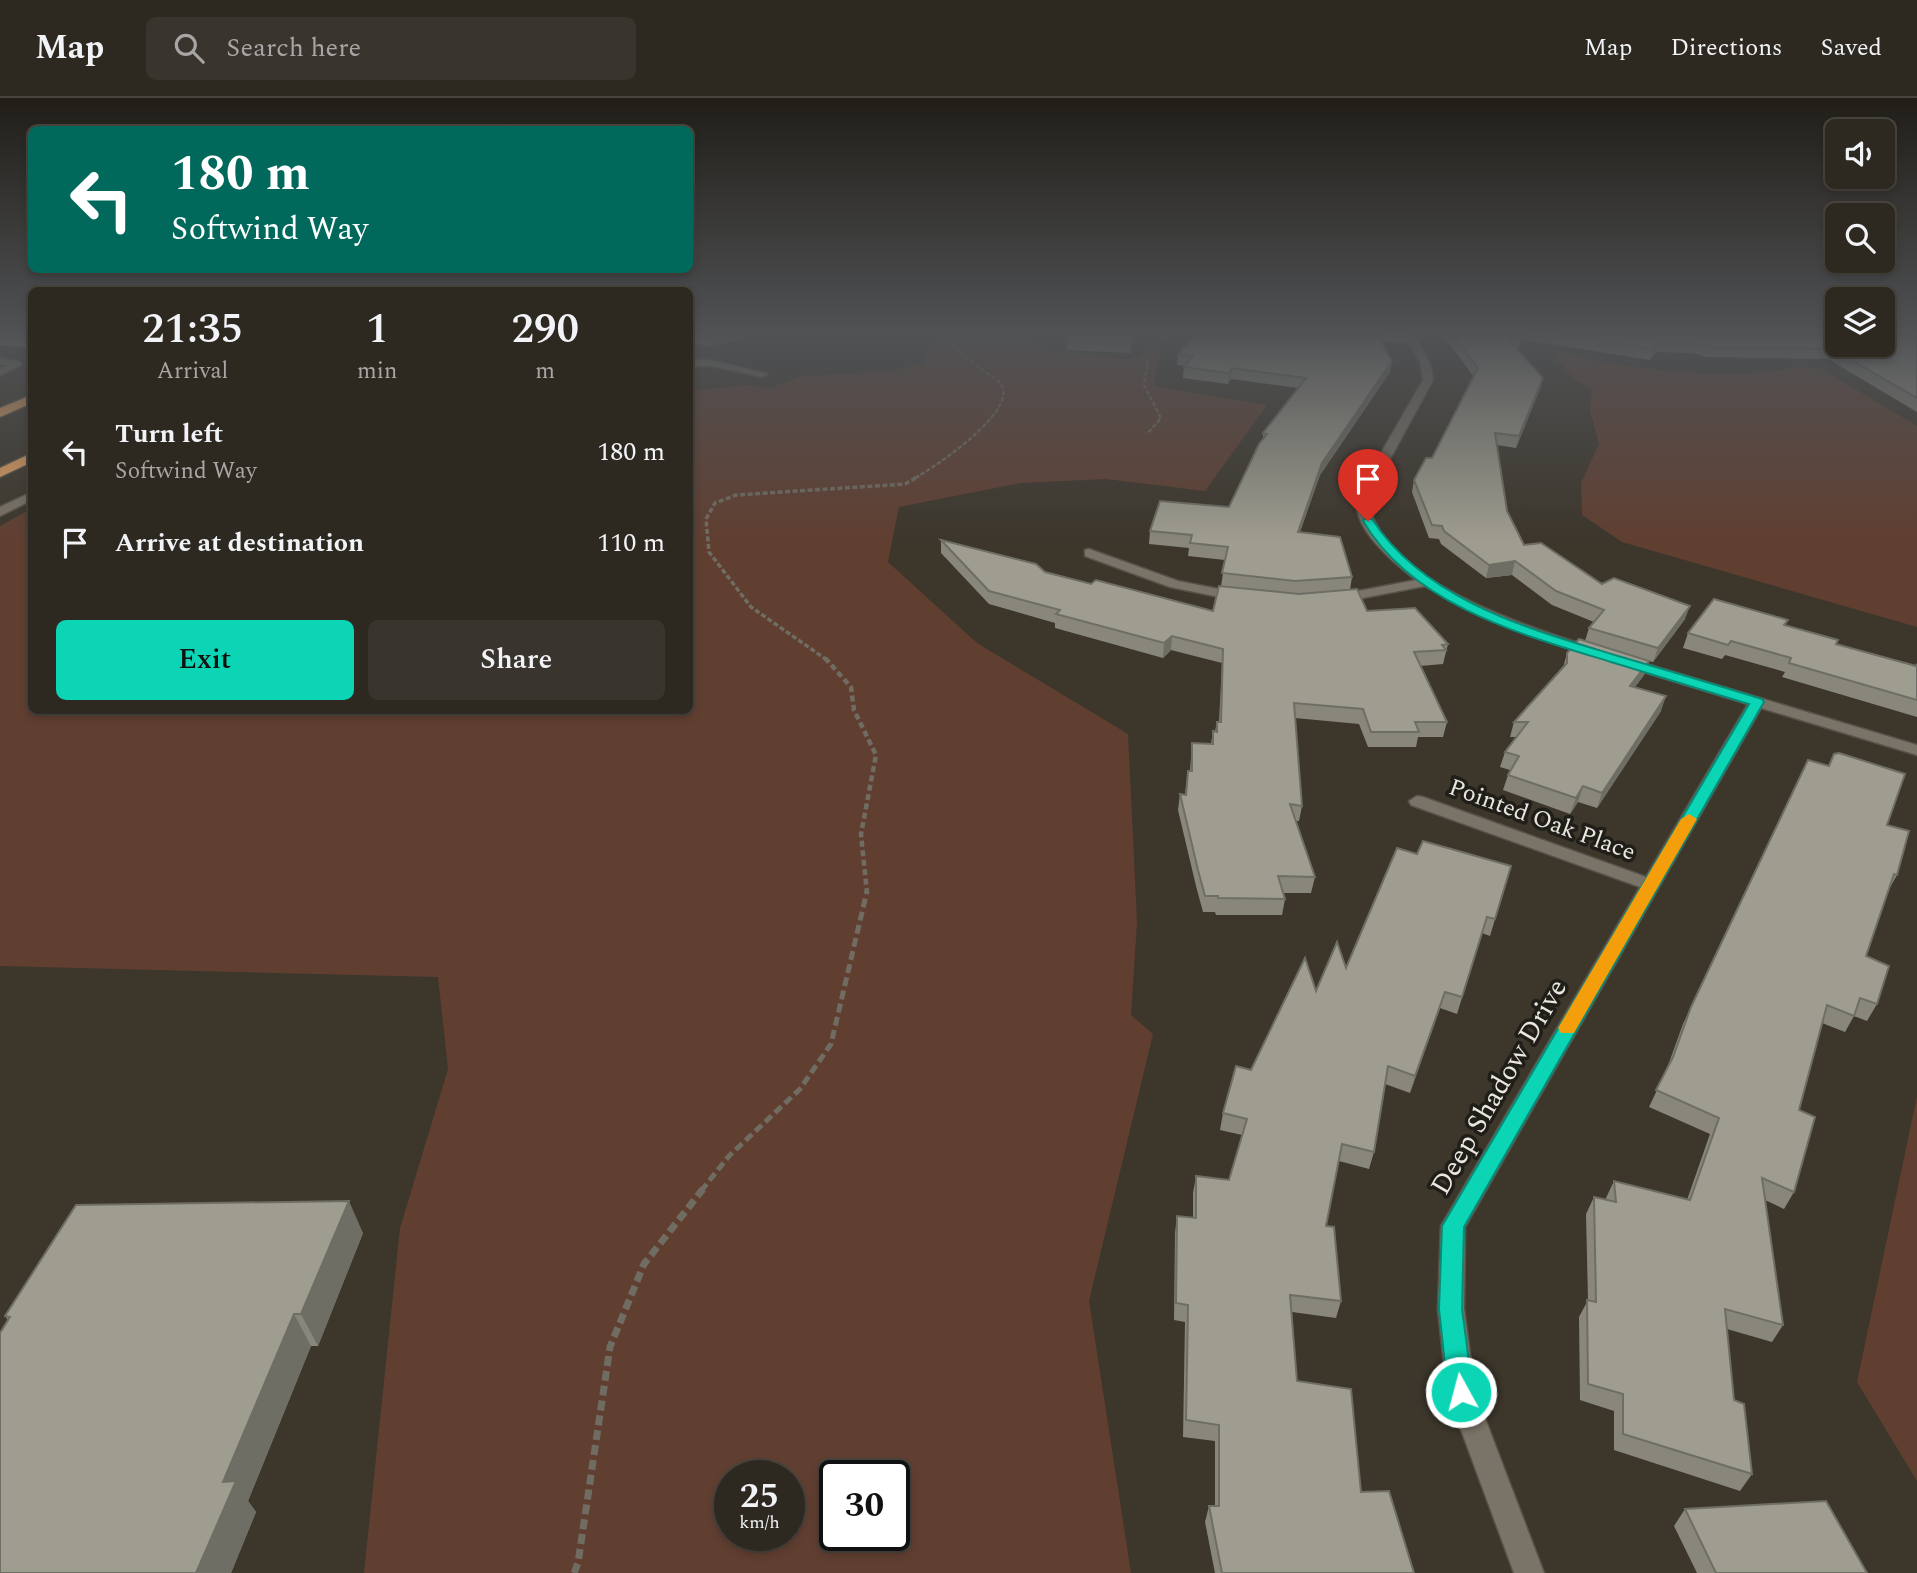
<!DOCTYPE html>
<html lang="en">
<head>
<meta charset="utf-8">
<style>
  :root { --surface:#2d2820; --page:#39342d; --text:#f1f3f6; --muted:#a7a6a5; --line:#48443e; --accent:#0bd5b5 }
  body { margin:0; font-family:Spectral,serif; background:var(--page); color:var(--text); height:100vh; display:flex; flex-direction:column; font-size:26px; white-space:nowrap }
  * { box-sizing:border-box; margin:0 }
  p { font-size:23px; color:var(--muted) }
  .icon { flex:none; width:38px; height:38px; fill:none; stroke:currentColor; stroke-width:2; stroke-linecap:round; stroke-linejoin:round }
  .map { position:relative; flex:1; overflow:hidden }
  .panel { position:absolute; left:28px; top:189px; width:665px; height:427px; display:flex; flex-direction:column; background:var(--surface); border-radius:10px; box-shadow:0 4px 10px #0003,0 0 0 2px var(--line) }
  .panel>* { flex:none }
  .guide { position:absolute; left:28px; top:28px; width:665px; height:147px; border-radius:10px; box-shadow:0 4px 10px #0003,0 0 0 2px var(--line); background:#00695c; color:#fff; overflow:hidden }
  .tools { position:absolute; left:1825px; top:21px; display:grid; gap:14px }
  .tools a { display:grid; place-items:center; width:70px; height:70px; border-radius:10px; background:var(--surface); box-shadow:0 4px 10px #0003,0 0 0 2px var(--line); font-size:35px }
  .speed { position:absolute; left:714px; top:1362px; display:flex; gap:14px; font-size:35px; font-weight:700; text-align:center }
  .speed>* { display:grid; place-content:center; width:91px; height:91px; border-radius:50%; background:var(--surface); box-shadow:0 4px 10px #0003,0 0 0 2px var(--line); line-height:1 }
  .speed small { font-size:18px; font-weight:400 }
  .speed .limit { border:4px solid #111; border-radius:10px; background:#fff; color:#111 }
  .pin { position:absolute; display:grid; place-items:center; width:60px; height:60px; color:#fff; margin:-72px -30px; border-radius:50% 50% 50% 0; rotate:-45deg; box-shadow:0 0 7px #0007 }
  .pin .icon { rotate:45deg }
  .me { position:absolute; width:77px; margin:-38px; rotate:353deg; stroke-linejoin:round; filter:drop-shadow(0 0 5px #0008) }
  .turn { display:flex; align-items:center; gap:24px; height:147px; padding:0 28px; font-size:32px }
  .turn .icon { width:91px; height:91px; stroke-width:2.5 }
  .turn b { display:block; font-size:49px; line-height:60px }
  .eta { display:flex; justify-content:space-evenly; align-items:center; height:119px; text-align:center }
  .eta b { font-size:42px; font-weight:600; line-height:49px }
  .button { display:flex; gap:14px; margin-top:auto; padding:14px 28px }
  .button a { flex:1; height:80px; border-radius:10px; background:var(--accent); color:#111; font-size:28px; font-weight:600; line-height:80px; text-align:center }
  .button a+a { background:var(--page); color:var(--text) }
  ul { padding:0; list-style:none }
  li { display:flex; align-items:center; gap:21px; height:91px; padding:0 28px }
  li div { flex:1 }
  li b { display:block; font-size:26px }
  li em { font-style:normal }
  header { display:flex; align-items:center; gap:42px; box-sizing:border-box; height:98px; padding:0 35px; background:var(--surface); border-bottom:2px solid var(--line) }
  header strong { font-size:33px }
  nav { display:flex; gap:38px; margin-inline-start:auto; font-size:24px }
  .search { width:490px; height:63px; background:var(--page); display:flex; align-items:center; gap:18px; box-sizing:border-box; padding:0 24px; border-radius:10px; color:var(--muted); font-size:26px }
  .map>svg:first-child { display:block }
</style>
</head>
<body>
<header>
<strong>Map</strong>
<div class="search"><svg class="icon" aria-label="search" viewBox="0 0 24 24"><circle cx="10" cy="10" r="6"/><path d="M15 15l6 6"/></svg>Search here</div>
<nav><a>Map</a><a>Directions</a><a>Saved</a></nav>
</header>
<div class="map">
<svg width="1917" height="1475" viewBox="0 0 1917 1475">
  <rect width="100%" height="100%" fill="#3c362b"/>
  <g fill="#603f31" fill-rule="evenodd">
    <path d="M934,237H1041L1038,241L1049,254L1107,257L1122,261L1138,259L1147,250L1160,251L1154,288L1267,307L1205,393L1106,381L1021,385L899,409L888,464L977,545L1128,636L1137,824L1131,917L1153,936L1089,1203L1131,1475H364L400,1130L448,971L438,879L0,868V428L31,411L32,612H690V293L745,287L770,290L800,278L895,273L924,265ZM789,1377V1437H730V1377ZM894,1377V1437H835V1377Z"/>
    <path d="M1549,253C1572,253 1591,263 1613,266C1663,274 1715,278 1765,274C1788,273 1801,265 1823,272L1917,328V529L1622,444L1582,417L1581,385L1599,346L1590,312L1592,291L1575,282Z"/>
    <polygon points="1917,998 1917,1383 1857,1284"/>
  </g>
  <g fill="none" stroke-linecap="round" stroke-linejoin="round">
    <g stroke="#575248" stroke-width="3">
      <g id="minor">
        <polygon points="1159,237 1167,237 1167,242 1160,244"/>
        <path d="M1404,237H1413C1423,252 1432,264 1433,282L1370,398C1367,408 1371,415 1375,424C1404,490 1536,532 1601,552V558L1596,559L1493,523L1425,488L1337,505L1330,501L1337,497L1416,482C1396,467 1354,432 1357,404C1357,399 1360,393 1362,388L1423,282L1420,263Z"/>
        <polygon points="0,260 20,264 22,266 0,278 0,271 8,267 0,266"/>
        <polygon points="690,262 711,262 768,276 763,279 711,268 690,268"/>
        <polygon points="32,394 32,402 0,418 0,409"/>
        <polygon points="1089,451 1178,483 1239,495 1246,499 1239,503 1170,489 1085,458 1085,452"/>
        <polygon points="1623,559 1917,647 1917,657 1761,610 1465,1129 1464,1211 1475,1294 1544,1475 1514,1475 1447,1294 1438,1211 1441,1128 1640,789 1411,707 1409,703 1417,698 1423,699 1646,779 1748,606 1618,566 1616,563 1618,560"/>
      </g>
    </g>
    <g stroke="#575248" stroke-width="3">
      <g id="highway">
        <polygon points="32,297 32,305 0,319 0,310"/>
        <polygon points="32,355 32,364 0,379 0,370"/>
      </g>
    </g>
    <g stroke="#716c62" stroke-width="2.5" stroke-dasharray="4.5 2" stroke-linecap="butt">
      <polyline points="1148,261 1144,287 1161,320 1148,335"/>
      <path d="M915,380C935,369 1019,313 1001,286C998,281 989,277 984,273C969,262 956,253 945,237"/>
    </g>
    <polyline stroke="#716c62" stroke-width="3.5" stroke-dasharray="5 2.5" stroke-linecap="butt" points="827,562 751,509 709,454 706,421 715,405 736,397 905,386 919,378"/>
    <polyline stroke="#716c62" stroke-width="4.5" stroke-dasharray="6 3.5" stroke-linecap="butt" points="825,560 851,589 854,612 876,657 861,736 867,795"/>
    <polyline stroke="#716c62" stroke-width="5" stroke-dasharray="9 4.5" stroke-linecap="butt" points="701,1093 729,1058 800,991 831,946 867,793"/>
    <polyline stroke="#716c62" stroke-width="7" stroke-dasharray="10 5" stroke-linecap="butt" points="574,1475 578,1465 610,1249 644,1166 703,1091"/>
    <use href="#minor" fill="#7a7367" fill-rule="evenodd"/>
    <use href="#highway" fill="#e8a261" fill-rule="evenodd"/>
  </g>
  <g fill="#89877b">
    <polygon points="0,237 32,237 32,249 29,250 0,247"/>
    <polygon points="690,237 743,237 737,243 709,248 690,244"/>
    <polygon points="1132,237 1131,255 1067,252 1067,242"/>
    <polygon points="1196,237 1407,237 1406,245 1381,244 1390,274 1320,377 1300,434 1352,479 1350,492 1367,513 1448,546 1443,566 1420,568 1447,624 1443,639 1418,639 1416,649 1368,649 1359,626 1295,620 1302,708 1299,723 1296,723 1315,779 1311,795 1283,795 1285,801 1282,817 1216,817 1215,814 1203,814 1196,788 1178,712 1180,696 1185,697 1188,673 1190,673 1192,645 1211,646 1213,633 1215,633 1217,624 1219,624 1222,565 1171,552 1163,560 1055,530 1055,525 989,506 941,455 941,442 1045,474 1091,486 1213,513 1221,488 1225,462 1188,458 1189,450 1149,446 1150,433 1229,409 1263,341 1263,335 1298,290 1231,281 1228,286 1183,280 1184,269 1185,268 1177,267 1178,256"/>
    <polygon points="1443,237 1917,237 1917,314 1828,261 1707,259 1692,255 1656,254 1650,262 1520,241 1521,242 1518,252 1543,280 1540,291 1516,350 1497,347 1507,413 1524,447 1602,486 1685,521 1653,564 1649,563 1644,577 1635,589 1661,613 1597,710 1578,704 1570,716 1503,692 1508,677 1510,672 1500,669 1505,654 1516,639 1510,639 1514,624 1563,570 1567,555 1585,543 1589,530 1594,524 1552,507 1512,477 1486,480 1441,446 1439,441 1429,440 1412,394 1414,382 1432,360 1474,279"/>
    <polygon points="1788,522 1785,528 1836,546 1916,568 1917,566 1917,619 1782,579 1785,574 1725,557 1722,561 1683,550 1688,535"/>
    <polygon points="1808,662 1887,727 1897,777 1888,793 1866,858 1877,906 1867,923 1854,918 1845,934 1822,925 1799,1012 1794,1094 1784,1111 1765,1102 1783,1227 1772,1244 1727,1231 1734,1302 1752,1376 1740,1393 1614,1352 1614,1313 1580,1302 1579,1219 1588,1202 1586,1116 1594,1099 1607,1102 1606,1100 1614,1083 1687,1102 1710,1036 1649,1009 1666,973 1683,926"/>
    <polygon points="1417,756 1511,768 1490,838 1482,835 1457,916 1440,910 1410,995 1385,986 1374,1054 1369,1071 1339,1063 1326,1128 1341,1203 1336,1220 1292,1214 1297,1283 1361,1394 1414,1475 1215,1475 1205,1424 1209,1408 1215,1408 1215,1343 1183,1339 1185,1224 1174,1222 1175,1135 1177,1118 1193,1120 1193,1095 1196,1078 1229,1082 1242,1037 1220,1032 1223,1015 1251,972 1316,893 1346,870"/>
    <polygon points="363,1135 318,1248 311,1248 248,1403 256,1414 231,1475 0,1475 8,1222 5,1218"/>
    <polygon points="1685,1411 1867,1475 1697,1475 1674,1428"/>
  </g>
  <g fill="#6f6e64">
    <polygon points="24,237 32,237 32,249 29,250"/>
    <polygon points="708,237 743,237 737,243 709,248"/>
    <polygon points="1659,244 1656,254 1650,262 1653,251"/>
    <polygon points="1392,263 1390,274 1320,377 1295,447 1298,434 1322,365"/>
    <polygon points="1232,270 1231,281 1228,286 1229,275"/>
    <polygon points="1543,280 1540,291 1516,350 1519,338"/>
    <polygon points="1515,463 1512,477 1486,480 1489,467"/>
    <polygon points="1690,508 1685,521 1653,564 1658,550"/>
    <polygon points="1172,538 1171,552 1163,560 1164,545"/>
    <polygon points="1649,563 1644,577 1625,602 1630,588"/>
    <polygon points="1666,598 1661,613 1597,710 1602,695"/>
    <polygon points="1583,688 1578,704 1570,716 1576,700"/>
    <polygon points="1445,894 1440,910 1410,995 1415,978"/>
    <polygon points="349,1103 363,1135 318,1248 301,1216"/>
    <polygon points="294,1216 311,1248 248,1403 256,1414 231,1475 196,1475 223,1384"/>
  </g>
  <g fill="#9f9d8f" stroke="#6f6e64" stroke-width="2">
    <polygon points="1068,237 1132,237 1132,244 1067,242"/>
    <polygon points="1196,237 1377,237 1392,263 1322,365 1298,434 1340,439 1352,479 1295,483 1222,475 1228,449 1190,445 1192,437 1150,433 1160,403 1229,409 1259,346 1267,336 1263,335 1306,280 1232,270 1229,275 1184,269 1193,258 1178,256"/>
    <polygon points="1453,237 1517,237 1521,242 1509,242 1543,280 1519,338 1495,335 1507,413 1524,447 1541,445 1602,486 1614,480 1690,508 1658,550 1589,530 1604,512 1556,493 1515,463 1489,467 1444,433 1442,428 1432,427 1414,382 1426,360 1432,360 1478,270"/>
    <polygon points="1566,237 1838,237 1838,247 1883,247 1883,237 1907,237 1917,242 1917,300 1832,251 1711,249 1695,245 1659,244 1653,251"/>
    <polygon points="941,442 1036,466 1045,474 1091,486 1096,482 1213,513 1219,488 1299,496 1357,491 1367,513 1415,510 1448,546 1442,547 1446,552 1414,554 1447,624 1415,624 1419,634 1371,634 1363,611 1294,605 1302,708 1290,706 1315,779 1278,778 1285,801 1218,800 1218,798 1205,798 1198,772 1180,696 1186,697 1188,673 1192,673 1192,645 1213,646 1213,633 1217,634 1217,624 1221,624 1223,551 1172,538 1164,545 1056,516 1060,512 989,493"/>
    <polygon points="1714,501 1788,522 1784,527 1838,542 1836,546 1916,568 1917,566 1917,602 1789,565 1791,560 1731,543 1728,547 1688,535"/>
    <polygon points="1579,541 1649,563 1630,588 1666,598 1602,695 1583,688 1576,700 1508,677 1519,658 1505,654 1528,624 1514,624 1567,565 1567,555"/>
    <polygon points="1839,655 1905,676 1887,727 1909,733 1897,777 1894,776 1866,858 1889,868 1877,906 1860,900 1854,918 1827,907 1799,1012 1815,1019 1794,1094 1762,1080 1783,1227 1725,1211 1734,1302 1744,1306 1752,1376 1623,1336 1623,1296 1588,1286 1587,1202 1596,1204 1594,1099 1616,1104 1614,1083 1690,1102 1719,1020 1656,992 1673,959 1691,909 1808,662 1829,668 1834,656"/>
    <polygon points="1423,743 1511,768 1495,821 1487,819 1462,899 1445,894 1415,978 1388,968 1374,1054 1342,1046 1326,1128 1334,1129 1341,1203 1290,1197 1297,1283 1351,1291 1361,1394 1389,1393 1414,1475 1222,1475 1209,1408 1219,1408 1219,1327 1186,1322 1188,1207 1176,1205 1177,1118 1196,1120 1196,1078 1229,1082 1247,1021 1223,1015 1236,968 1251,972 1305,860 1316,893 1337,844 1346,870 1397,750 1417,756"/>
    <polygon points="349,1103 301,1216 294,1216 223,1384 236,1383 196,1475 0,1475 0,1235 10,1219 5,1218 76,1107"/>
    <polygon points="1826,1403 1867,1475 1716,1475 1685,1411"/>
  </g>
  <linearGradient id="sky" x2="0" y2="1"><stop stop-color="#211e18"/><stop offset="0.53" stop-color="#505255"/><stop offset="1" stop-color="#505255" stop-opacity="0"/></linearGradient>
  <rect width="1917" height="444" fill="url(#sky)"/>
  <path fill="#0bd5b5" stroke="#078a76" stroke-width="2" d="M1364,421H1372C1425,503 1530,531 1618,558C1666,572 1714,586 1762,601L1764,604L1464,1129L1462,1211L1473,1294L1469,1302L1461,1305L1452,1302L1448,1294L1439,1211L1442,1128L1749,606C1703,592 1657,578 1611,564C1523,537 1413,508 1363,423Z"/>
  <polygon fill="#f59e0b" points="1689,716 1697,721 1574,935 1561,935 1558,930 1561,925 1681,721"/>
  <g text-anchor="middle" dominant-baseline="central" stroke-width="7" stroke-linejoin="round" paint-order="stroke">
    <g font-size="24" fill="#ebe7e0" stroke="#201e19">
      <text transform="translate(1542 722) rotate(20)">Pointed Oak Place</text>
    </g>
    <g font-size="28" fill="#ebe7e0" stroke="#201e19">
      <text transform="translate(1499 989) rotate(-60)">Deep Shadow Drive</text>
    </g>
  </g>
</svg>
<div class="tools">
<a><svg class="icon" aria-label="sound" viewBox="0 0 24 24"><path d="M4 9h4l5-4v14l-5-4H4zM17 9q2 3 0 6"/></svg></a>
<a><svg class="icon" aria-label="search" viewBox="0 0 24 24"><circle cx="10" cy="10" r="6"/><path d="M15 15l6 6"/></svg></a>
<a><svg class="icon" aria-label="layers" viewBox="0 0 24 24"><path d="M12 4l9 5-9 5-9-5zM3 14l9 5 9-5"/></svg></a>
</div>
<div class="speed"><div>25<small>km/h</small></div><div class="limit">30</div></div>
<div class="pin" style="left:1368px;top:423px;background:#d93025"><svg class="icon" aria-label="arrive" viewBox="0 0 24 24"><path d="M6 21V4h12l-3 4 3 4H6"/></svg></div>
<svg class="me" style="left:1461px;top:1294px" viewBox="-20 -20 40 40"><circle r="17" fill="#0bd5b5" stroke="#fff" stroke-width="3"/><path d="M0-11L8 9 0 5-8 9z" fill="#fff"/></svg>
<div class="guide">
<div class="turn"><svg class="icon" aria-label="left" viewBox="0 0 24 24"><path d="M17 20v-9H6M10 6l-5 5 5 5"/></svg><div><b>180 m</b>Softwind Way</div></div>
</div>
<section class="panel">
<div class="eta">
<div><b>21:35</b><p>Arrival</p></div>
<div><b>1</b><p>min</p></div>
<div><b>290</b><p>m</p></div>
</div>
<ul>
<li><svg class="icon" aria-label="left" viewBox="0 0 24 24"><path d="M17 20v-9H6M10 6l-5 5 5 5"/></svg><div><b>Turn left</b><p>Softwind Way</p></div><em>180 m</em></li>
<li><svg class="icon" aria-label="arrive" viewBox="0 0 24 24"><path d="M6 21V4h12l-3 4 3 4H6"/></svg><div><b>Arrive at destination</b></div><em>110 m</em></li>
</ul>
<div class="button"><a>Exit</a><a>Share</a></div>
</section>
</div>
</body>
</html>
